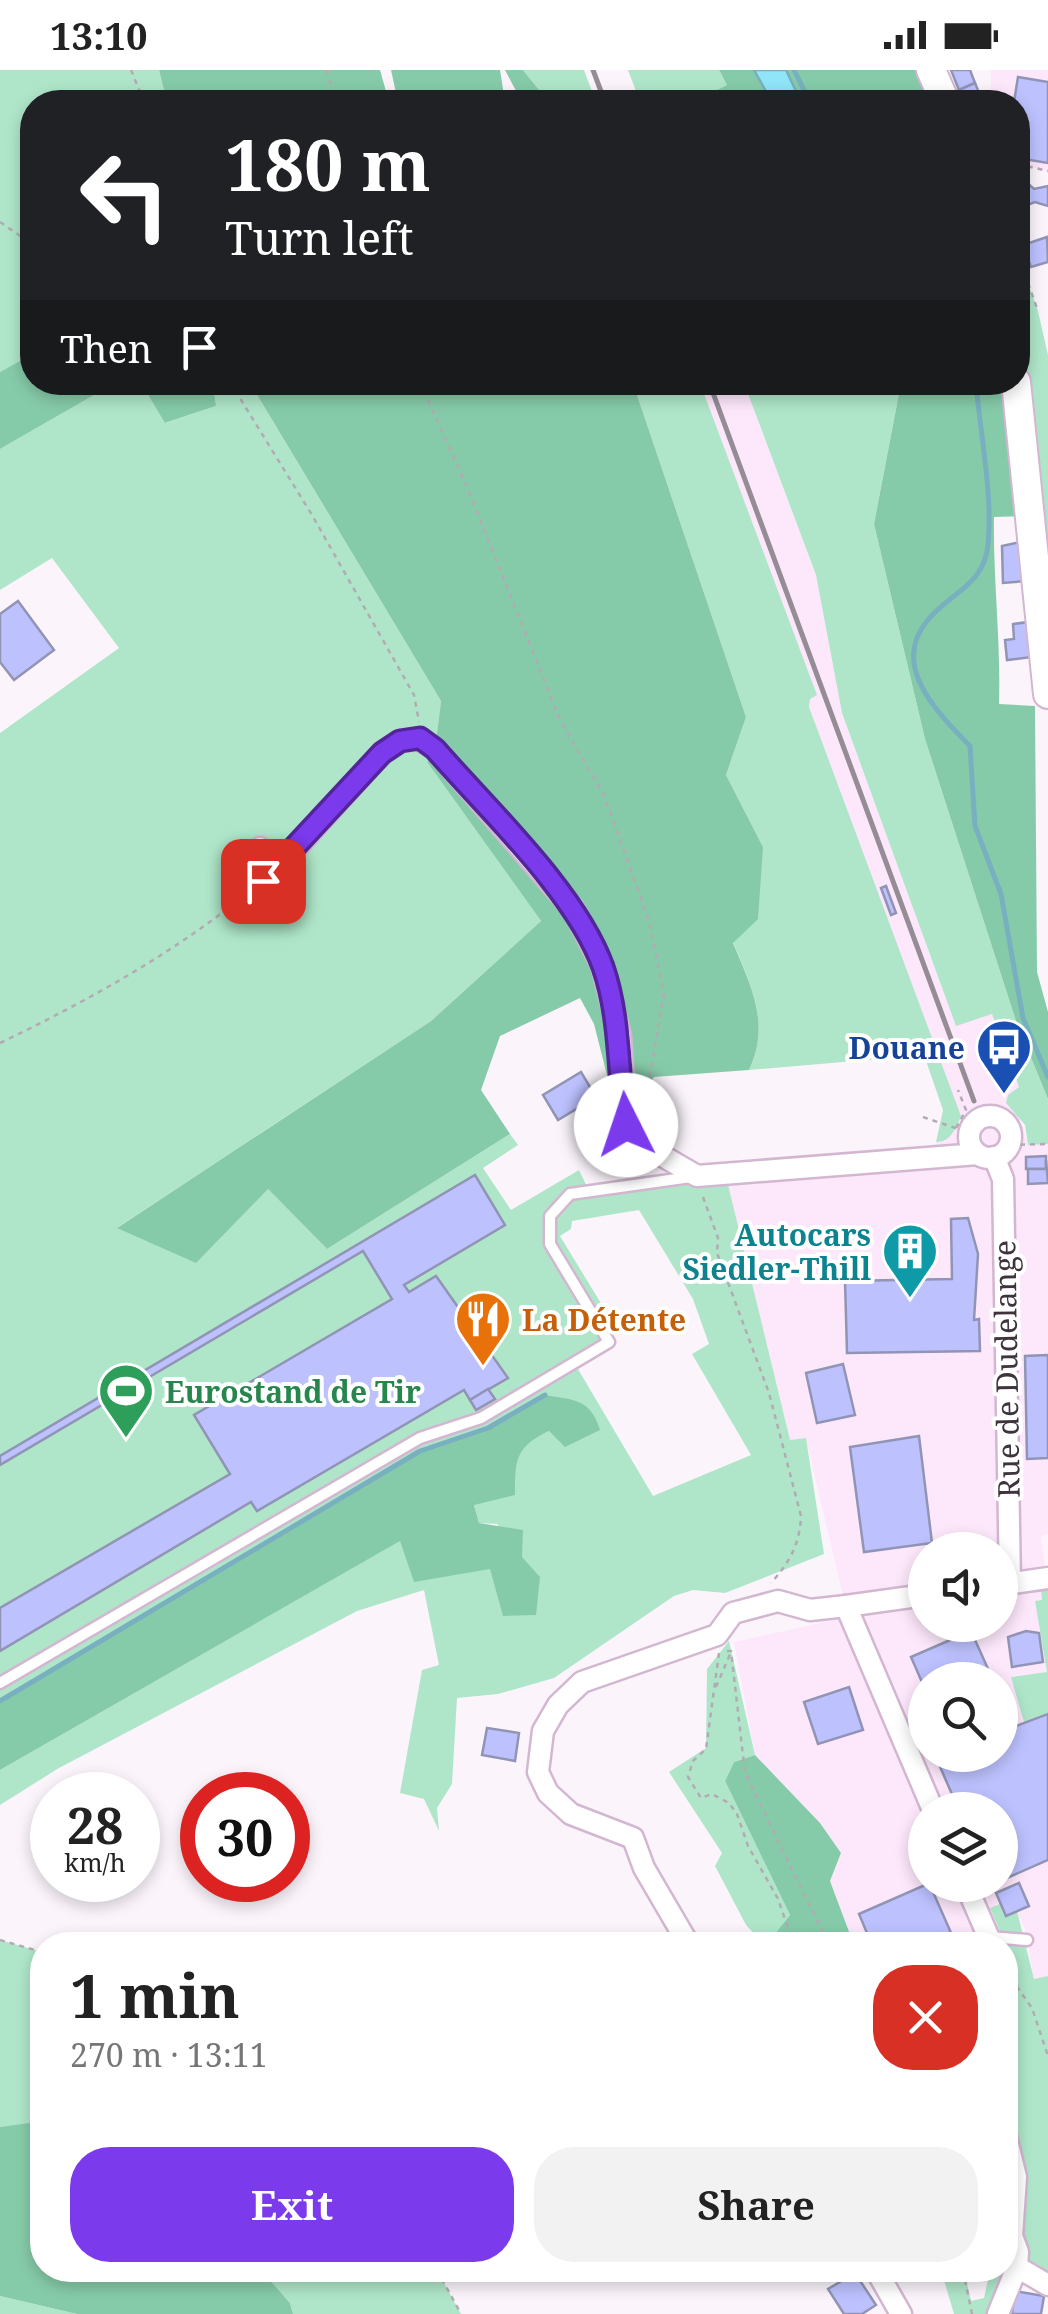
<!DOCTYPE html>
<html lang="en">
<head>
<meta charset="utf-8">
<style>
  :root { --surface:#fff; --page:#f2f2f2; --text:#222; --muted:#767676; --accent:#7c3aed }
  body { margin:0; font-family:"Noto Serif",serif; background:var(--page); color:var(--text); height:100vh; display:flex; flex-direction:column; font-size:38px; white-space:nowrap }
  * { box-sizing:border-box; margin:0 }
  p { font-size:32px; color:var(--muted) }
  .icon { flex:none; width:55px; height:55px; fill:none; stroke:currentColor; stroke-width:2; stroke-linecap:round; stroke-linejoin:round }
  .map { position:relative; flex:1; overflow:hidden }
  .sheet { position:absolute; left:30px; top:1862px; width:988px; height:350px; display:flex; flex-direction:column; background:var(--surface); border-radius:40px; box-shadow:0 5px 15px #0003 }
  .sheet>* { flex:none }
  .hud { position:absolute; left:20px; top:20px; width:1010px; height:305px; border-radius:40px; box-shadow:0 5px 15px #0003; background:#202124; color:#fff; overflow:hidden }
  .controls { position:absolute; left:908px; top:1462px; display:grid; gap:20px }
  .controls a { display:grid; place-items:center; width:110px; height:110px; border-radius:50%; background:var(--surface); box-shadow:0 5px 15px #0003; font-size:50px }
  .speed { position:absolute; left:30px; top:1702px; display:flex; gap:20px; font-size:50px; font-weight:700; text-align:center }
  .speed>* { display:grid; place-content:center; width:130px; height:130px; border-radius:50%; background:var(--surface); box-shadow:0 5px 15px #0003; line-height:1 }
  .speed small { font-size:25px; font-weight:400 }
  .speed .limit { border:15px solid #d22; background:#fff; color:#111 }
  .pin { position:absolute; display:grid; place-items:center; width:85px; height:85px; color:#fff; margin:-42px; border-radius:20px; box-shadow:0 5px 15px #0006 }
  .me { position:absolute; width:110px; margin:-55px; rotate:356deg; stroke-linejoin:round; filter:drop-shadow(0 0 8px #0008) }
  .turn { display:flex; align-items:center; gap:35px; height:210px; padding:0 40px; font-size:45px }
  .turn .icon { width:130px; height:130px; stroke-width:2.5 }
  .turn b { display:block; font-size:70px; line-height:85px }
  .then { display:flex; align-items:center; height:95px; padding:0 40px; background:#0003; gap:20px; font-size:38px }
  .round { display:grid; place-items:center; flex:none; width:105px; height:105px; border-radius:40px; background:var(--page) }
  .summary { display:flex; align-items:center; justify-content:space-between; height:170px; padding:0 40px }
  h1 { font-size:60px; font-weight:700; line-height:75px }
  .primary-button { display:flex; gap:20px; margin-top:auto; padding:20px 40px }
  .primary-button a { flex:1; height:115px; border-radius:40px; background:var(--accent); color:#fff; font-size:40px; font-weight:700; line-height:115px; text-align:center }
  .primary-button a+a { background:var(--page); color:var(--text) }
  .status { display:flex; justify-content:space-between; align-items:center; height:70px; padding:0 50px; background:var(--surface); direction:ltr }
  .status svg { height:28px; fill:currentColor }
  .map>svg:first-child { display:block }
</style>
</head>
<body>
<div class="status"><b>13:10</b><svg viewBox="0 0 49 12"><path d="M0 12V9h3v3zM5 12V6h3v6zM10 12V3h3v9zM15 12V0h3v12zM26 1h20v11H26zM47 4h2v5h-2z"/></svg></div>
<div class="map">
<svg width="1048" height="2244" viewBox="0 0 1048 2244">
  <rect width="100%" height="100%" fill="#fbf5fb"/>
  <g fill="#fde8fb" fill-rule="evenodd">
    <polygon points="991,0 1048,0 1048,101 1018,94 1018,32 991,32"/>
    <path d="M700,313H744L816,505L842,643L956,955L992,944L1019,1017L1018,1042L1028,1075L1048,1074V1464L1041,1466L1048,1520H1041L1042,1530L1036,1532L1048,1602L1012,1606L1048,1644V1906L1034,1910L1025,1859L1017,1842L1006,1846L990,1839L1018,1903L1005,1909V1875H854L830,1810L841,1783L820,1753L755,1685L734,1572L848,1547L806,1369L790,1371L725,1102L932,1087L936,1072L956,1058L809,637L810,629L817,625ZM925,1480H1000V1555H925ZM925,1610H1000V1685H925ZM925,1740H1000V1815H925Z"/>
  </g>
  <g fill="#afe6c9" fill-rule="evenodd">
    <polygon points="0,0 159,0 167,32 32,32 32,284 0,302"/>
    <polygon points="523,0 584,0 596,32 549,32"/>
    <polygon points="628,0 719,0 727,15 693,32 640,32"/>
    <path d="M1018,185L1038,241L1048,285V476C1009,402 1018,269 1018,185Z"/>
    <path d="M115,313H141L166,353L216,336L213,313H250L441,631L435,679L427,692L541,851L431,951L118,1157L196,1192L267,1118L327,1179L510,1064L518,1075L483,1098L511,1140L579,1100L589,1121L725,1102L790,1370L806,1368L824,1484L725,1523L693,1520L674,1526L554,1608L498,1624L457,1628L452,1714L437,1738L439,1761L424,1729L400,1723L422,1600L439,1595L424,1520L357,1541L59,1698L0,1735V1700L401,1470L522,1487L497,1454L479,1453L474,1435L525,1373L549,1361L545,1325L488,1358L420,1381L0,1631V663L119,578L52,488L0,520V379ZM639,1140L693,1229L709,1274L692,1284L751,1385L653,1426L575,1294L609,1272L605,1264L616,1258L560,1166L571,1159L572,1151Z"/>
    <path d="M633,313H700L817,625L810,629L809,637L961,1046C956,1058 951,1072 936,1072L943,1040L924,985L749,1000C771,954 751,916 733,872L763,777L726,705L746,647Z"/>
    <polygon points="744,313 901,313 874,454 925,669 1016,951 1048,1029 1048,1074 1028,1075 1025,1055 1006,1033 1008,1025 1019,1017 992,944 956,956 842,643 816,505"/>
    <polygon points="1041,1520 1048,1521 1048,1644 1024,1652 1011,1607 1047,1602 1035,1531 1042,1530"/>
    <polygon points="729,1571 755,1685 734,1692 725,1711 790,1845 774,1865 780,1875 765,1875 746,1855 715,1796 722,1783 669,1702 706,1678 707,1599"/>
    <polygon points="1000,1834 1006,1846 1017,1841 1034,1909 1048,1906 1048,2215 1017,2197 998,2244 954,2244 941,2200 964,2200 971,2231 984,2228 990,2200 1005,2200 1005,1909 1018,1903 990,1838"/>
    <polygon points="0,1870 42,1882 42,2053 0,2057"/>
    <polygon points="261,2200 437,2200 461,2244 293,2244 290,2233"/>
    <polygon points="0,2226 77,2244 0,2244"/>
  </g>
  <g fill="#86cba9">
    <polygon points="159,0 380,0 389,32 167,32"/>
    <polygon points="391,0 500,0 505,32 398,32"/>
    <polygon points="505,0 523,0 549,32 522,32"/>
    <polygon points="719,0 931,0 945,32 693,32 727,15"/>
    <polygon points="32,284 32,312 115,313 0,379 0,302"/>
    <polygon points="141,313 213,313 216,336 165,353"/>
    <path d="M250,313H633L746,647L726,705L763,777L758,849L733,873C751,916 771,954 749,1000L654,1007L640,1027L623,1006L608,1009L594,954L580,928L500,966L481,1020L510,1064L327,1179L268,1119L196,1193L117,1158L431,951L541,851L427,692L435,679L441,631Z"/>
    <path d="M901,313H1016L1032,446L994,447C993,510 1001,571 999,634L1035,636L1037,902L1048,942V1029L1016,951L925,669L874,454Z"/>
    <path d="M545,1325C574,1330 591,1329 600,1360L565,1377L549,1361C515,1377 515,1390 515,1425L474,1435L479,1453L523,1460L522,1487L540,1507L536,1545L503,1546L490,1499L414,1512L400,1471L0,1700V1631L420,1381L488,1358Z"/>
    <polygon points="755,1685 820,1753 841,1783 830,1811 854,1875 780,1875 774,1865 790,1845 725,1711 734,1692"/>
    <polygon points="37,2052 42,2053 42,2200 261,2200 290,2233 293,2244 77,2244 0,2226 0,2057"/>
  </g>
  <polygon fill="#90e5f8" stroke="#78b0c0" stroke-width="2.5" points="754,0 786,0 801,32 772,32"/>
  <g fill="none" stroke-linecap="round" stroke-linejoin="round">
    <g stroke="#78b0c0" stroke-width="5">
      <polyline points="794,0 810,32"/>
      <path d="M976,312C980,364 993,423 988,475C984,516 949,523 927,551C889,597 940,645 970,676L975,756L1001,824L1023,948L1048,1007"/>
      <polyline points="0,1631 420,1381 488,1358 545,1325"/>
    </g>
  </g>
  <g fill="#bdc2ff" stroke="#9194b4" stroke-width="2.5">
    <polygon points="951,0 970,0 975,13 959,20"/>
    <polygon points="1018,7 1048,12 1048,93 1018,88 1014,32"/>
    <polygon points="975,13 983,32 964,32 959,20"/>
    <polygon points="1024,110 1034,119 1048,116 1048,136 1035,132 1020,138 1018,112"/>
    <polygon points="1047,167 1048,192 1031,197 1023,175"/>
    <polygon points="1020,472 1025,511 1003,513 1002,476"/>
    <polygon points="18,531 54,580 14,610 0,592 0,544"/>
    <polygon points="1029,552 1032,587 1007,590 1005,570 1014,569 1013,554"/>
    <polygon points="886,816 896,843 891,845 881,818"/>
    <polygon points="581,1002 596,1027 558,1050 543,1025"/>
    <polygon points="1046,1086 1046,1099 1026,1099 1026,1087"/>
    <polygon points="1046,1090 1048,1113 1028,1114 1028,1099 1046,1099"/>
    <polygon points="475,1105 505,1155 404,1215 409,1222 436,1206 508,1308 470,1330 464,1320 257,1441 251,1432 0,1581 0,1538 230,1404 194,1345 392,1229 363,1181 0,1395 0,1386"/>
    <polygon points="968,1148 978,1184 974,1250 979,1249 980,1281 847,1283 845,1211 952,1209 951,1149"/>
    <polygon points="1048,1285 1048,1388 1027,1389 1025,1286"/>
    <polygon points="843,1294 855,1345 817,1353 806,1303"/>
    <polygon points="488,1319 495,1329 476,1340 470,1330"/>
    <polygon points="919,1366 932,1473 864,1482 850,1377"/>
    <polygon points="971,1561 993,1610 925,1610 925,1619 911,1587"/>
    <polygon points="1026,1561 1039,1563 1043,1592 1012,1597 1008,1567"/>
    <polygon points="849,1617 863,1660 818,1674 804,1632"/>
    <polygon points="1048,1644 1048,1790 1000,1811 1000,1740 959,1740 937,1690 948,1685 1000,1685 1000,1662"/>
    <polygon points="487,1658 519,1663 515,1691 482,1685"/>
    <polygon points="1019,1813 1029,1836 1006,1846 996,1823"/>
    <polygon points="925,1815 930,1815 955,1872 872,1875 859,1844"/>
    <polygon points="855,2203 876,2235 862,2244 844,2244 828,2219"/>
    <polygon points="1015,2221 1044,2226 1041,2244 1012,2244"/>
  </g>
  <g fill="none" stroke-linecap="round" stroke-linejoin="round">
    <g stroke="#d3b7d1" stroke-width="15">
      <g id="service">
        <polyline points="0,1613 420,1368 481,1348 609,1272 550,1174 550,1146 570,1124 691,1107"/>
        <polyline points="989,1867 1027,1870"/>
      </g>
    </g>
    <g stroke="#d3b7d1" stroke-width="25">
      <g id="minor">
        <polyline points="260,778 279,797 382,683 400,671 419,669 435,679 574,840 602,895 620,966 626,1055 635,1070 697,1106 978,1084"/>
        <polyline points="263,811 279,797"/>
        <circle cx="990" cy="1067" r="21"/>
        <polyline points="994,1087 1003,1109 1010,1513"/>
        <polyline points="1000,1515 1048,1508"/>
        <polyline points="925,1525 846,1536 933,1740"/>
        <polyline points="966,1815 992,1875"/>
        <polyline points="689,1875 644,1798 633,1768 571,1744 548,1723 538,1702 543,1661 558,1635 582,1612 717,1565 733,1543 778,1531 810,1540 846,1536"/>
        <polyline points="1017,2197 1048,2215"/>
        <polyline points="876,2200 901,2244"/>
        <polyline points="998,2244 1017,2197 1018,2182 1012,2166 1016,2107 1005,2062"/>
      </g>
    </g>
    <g stroke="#d3b7d1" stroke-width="32">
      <g id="secondary">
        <polyline points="931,0 945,32"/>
        <polyline points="1016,312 1048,624"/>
      </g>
    </g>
    <g stroke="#b3abb2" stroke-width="2.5" stroke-dasharray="5 5" stroke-linecap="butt">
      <polyline points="131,0 144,32"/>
      <polyline points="327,0 335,32"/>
      <polyline points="1018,94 1048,101"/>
      <polyline points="0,152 32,174"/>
      <polyline points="1018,185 1038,241"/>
      <polyline points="230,312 312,445 414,625 419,652"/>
      <polyline points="420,312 469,422 560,650 604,725 649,851 664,923 645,1035"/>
      <path d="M0,973C87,931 171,885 246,824"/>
      <polyline points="923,1047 970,1063"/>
      <polyline points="956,1058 966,1040 958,1020"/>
      <polyline points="1010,1075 1048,1074"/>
      <path d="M703,1127L718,1168L717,1183L769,1323L801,1446C800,1474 789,1493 771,1513"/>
      <polyline points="727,1581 731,1581 745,1703 829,1875"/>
      <polyline points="719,1583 706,1679 693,1691 688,1707 701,1728 712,1724 729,1733 737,1744 748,1776 778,1829 794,1875"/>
      <polyline points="716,1617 731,1582"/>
      <polyline points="0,1870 42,1882"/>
      <polyline points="1005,1900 1032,1938 1048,1986"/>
      <polyline points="437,2200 461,2244"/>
      <polyline points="963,2200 972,2244"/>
    </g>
    <use href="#service" stroke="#fff" stroke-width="10"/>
    <use href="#minor" stroke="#fff" stroke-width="20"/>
    <use href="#secondary" stroke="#fff" stroke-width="28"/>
    <g stroke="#958c95" stroke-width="5">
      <polyline points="593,0 605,32"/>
      <polyline points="709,312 974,1031"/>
    </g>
  </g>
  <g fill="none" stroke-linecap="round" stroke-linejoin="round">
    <g stroke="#51269a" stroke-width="25">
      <path id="route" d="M263,811L382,683L400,671L420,668L435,679C488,740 576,822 603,897C621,949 617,1002 626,1055"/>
    </g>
    <use href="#route" stroke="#7c3aed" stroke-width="18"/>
  </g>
  <defs>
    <g id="bus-pin" transform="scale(2.875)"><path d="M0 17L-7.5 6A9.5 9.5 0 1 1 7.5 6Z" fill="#1a4fb4" stroke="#fff"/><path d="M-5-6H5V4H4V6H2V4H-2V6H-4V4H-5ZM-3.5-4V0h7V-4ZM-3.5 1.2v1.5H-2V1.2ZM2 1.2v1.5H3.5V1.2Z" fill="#fff"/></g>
    <g id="building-pin" transform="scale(2.875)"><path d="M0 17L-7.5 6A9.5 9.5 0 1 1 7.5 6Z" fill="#0f9aa8" stroke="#fff"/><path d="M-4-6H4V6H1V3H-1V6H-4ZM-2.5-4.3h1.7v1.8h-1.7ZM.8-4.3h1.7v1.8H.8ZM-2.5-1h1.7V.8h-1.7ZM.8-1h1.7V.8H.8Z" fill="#fff"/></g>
    <g id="restaurant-pin" transform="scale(2.875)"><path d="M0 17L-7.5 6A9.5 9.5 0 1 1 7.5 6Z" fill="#e8710a" stroke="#fff"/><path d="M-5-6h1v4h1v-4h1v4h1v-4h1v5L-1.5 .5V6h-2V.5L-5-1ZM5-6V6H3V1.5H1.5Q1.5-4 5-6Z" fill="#fff"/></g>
    <g id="stadium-pin" transform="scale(2.875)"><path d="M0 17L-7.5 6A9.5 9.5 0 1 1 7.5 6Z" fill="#2e9e5b" stroke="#fff"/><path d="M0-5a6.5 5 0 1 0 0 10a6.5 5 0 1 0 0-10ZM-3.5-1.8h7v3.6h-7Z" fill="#fff"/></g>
  </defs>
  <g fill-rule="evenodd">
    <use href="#bus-pin" x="1004" y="977"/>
    <use href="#building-pin" x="910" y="1181"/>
    <use href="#restaurant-pin" x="483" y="1249"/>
    <use href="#stadium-pin" x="126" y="1321"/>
  </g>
  <g text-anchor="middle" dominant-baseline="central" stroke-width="8" stroke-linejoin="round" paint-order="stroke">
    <g font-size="30" font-weight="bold" fill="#164399" stroke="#fff" text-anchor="end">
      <text x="965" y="977">Douane</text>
    </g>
    <g font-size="30" font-weight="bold" fill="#0d838f" stroke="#fff" text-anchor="end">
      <text x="871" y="1164">Autocars<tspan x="871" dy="34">Siedler-Thill</tspan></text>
    </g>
    <g font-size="30" font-weight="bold" fill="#c56008" stroke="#fff" text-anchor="start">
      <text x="522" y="1249">La Détente</text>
    </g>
    <g font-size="30" fill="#3f343e" stroke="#fff">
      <text transform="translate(1006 1299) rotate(-91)">Rue de Dudelange</text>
    </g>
    <g font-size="30" font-weight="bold" fill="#27864d" stroke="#fff" text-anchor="start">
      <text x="165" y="1321">Eurostand de Tir</text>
    </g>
  </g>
</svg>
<div class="controls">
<a><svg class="icon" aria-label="sound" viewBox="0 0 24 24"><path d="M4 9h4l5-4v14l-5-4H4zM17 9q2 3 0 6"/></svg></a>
<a><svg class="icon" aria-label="search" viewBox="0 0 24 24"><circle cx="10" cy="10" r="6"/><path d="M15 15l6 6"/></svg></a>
<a><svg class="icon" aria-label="layers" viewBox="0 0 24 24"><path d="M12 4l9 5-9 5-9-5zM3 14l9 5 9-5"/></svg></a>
</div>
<div class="speed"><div>28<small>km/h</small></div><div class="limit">30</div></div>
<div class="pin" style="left:263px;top:811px;background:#d93025"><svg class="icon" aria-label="arrive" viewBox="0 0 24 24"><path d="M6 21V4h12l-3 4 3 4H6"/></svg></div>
<svg class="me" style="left:626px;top:1055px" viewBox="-20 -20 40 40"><circle r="19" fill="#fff"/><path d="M0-13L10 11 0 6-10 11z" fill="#7c3aed"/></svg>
<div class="hud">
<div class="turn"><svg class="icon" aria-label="left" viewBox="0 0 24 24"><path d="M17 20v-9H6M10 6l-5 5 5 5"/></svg><div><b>180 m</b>Turn left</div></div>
<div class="then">Then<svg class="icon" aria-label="arrive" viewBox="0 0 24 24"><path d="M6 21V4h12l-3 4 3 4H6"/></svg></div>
</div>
<section class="sheet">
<div class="summary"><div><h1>1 min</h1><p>270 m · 13:11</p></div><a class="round" style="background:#d93025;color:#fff"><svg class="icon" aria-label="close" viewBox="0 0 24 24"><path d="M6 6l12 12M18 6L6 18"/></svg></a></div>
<div class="primary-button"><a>Exit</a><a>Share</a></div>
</section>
</div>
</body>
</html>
